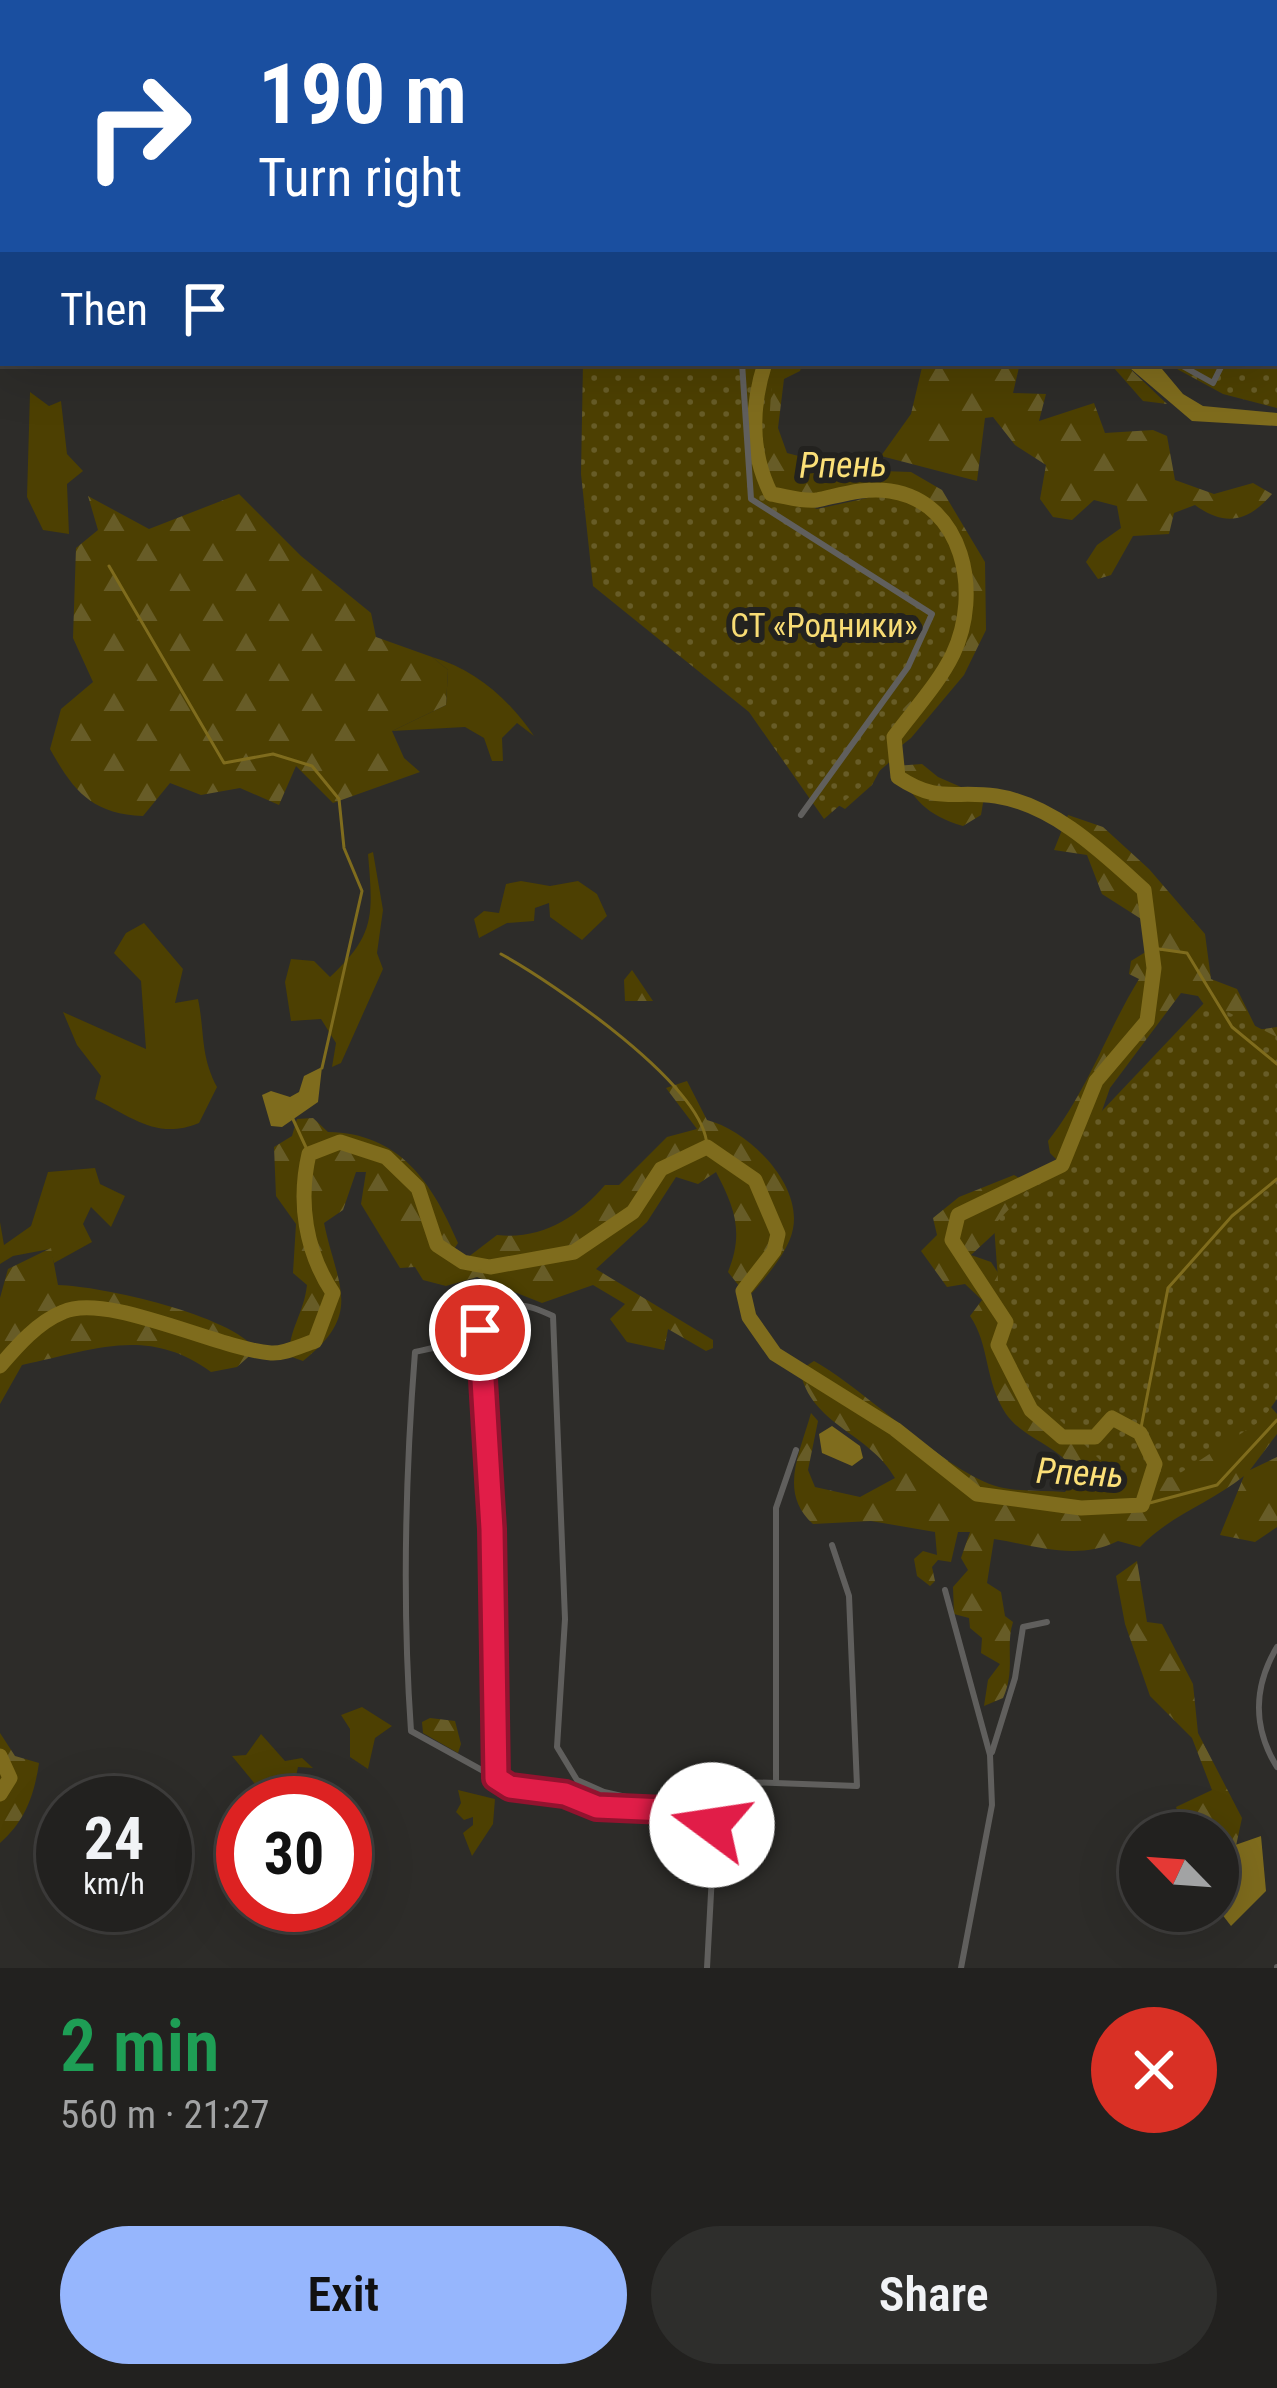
<!DOCTYPE html>
<html lang="en">
<head>
<meta charset="utf-8">
<style>
  :root { --surface:#22211f; --page:#2e2e2c; --text:#f1f3f6; --muted:#a2a3a4; --line:#3f3e3d; --accent:#96b6fd }
  body { margin:0; font-family:"Roboto Condensed",sans-serif; background:var(--page); color:var(--text); height:100vh; display:flex; flex-direction:column; font-size:45px; white-space:nowrap }
  * { box-sizing:border-box; margin:0 }
  p { font-size:39px; color:var(--muted) }
  .icon { flex:none; width:66px; height:66px; fill:none; stroke:currentColor; stroke-width:2; stroke-linecap:round; stroke-linejoin:round }
  .map { position:relative; height:1968px; overflow:hidden }
  .drawer { display:flex; flex-direction:column; background:var(--surface); flex:1 }
  .drawer>* { flex:none }
  .hud { position:absolute; left:0px; top:0px; width:1278px; height:366px; box-shadow:0 12px 48px #0002,0 0 0 3px var(--line); background:#1a4fa0; color:#fff; overflow:hidden }
  .needle { width:78px; rotate:295deg }
  .controls { position:absolute; left:1119px; top:1812px; display:grid; gap:24px }
  .controls a { display:grid; place-items:center; width:120px; height:120px; border-radius:50%; background:var(--surface); box-shadow:0 12px 48px #0002,0 0 0 3px var(--line); font-size:60px }
  .speed { position:absolute; left:36px; top:1776px; display:flex; gap:24px; font-size:60px; font-weight:700; text-align:center }
  .speed>* { display:grid; place-content:center; width:156px; height:156px; border-radius:50%; background:var(--surface); box-shadow:0 12px 48px #0002,0 0 0 3px var(--line); line-height:1 }
  .speed small { font-size:30px; font-weight:400 }
  .speed .limit { border:18px solid #d22; background:#fff; color:#111 }
  .pin { position:absolute; display:grid; place-items:center; width:102px; height:102px; color:#fff; margin:-51px; border:6px solid #fff; border-radius:50%; box-shadow:0 3px 12px #0007 }
  .me { position:absolute; width:132px; margin:-66px; rotate:284deg; stroke-linejoin:round; filter:drop-shadow(0 0 9px #0008) }
  .turn { display:flex; align-items:center; gap:42px; height:252px; padding:0 60px; font-size:54px }
  .turn .icon { width:156px; height:156px; stroke-width:2.5 }
  .turn b { display:block; font-size:84px; line-height:102px }
  .then { display:flex; align-items:center; height:114px; padding:0 60px; background:#0003; gap:24px; font-size:45px }
  .round { display:grid; place-items:center; flex:none; width:126px; height:126px; border-radius:63px; background:var(--page) }
  .head { display:flex; align-items:center; justify-content:space-between; height:204px; padding:0 60px }
  h1 { font-size:72px; font-weight:600; line-height:90px; color:#1e9e55 }
  .action { display:flex; gap:24px; margin-top:auto; padding:24px 60px }
  .action a { flex:1; height:138px; border-radius:72px; background:var(--accent); color:#111; font-size:48px; font-weight:600; line-height:138px; text-align:center }
  .action a+a { background:var(--page); color:var(--text) }
  .map>svg:first-child { display:block }
</style>
</head>
<body>
<div class="map">
<svg width="1277" height="1968" viewBox="0 0 1277 1968">
  <defs>
    <pattern id="forest-firs" width="22" height="20" patternUnits="userSpaceOnUse" patternTransform="scale(3)"><rect width="22" height="20" fill="#4d4002"/><path d="M5 1l3.5 6h-7zM16 11l3.5 6h-7z" fill="#675c27"/></pattern>
    <pattern id="garden-dots" width="8" height="8" patternUnits="userSpaceOnUse" patternTransform="scale(3)"><rect width="8" height="8" fill="#4d4002"/><path d="M2 2h.1M6 6h.1" fill="none" stroke="#675c27" stroke-width="1.8" stroke-linecap="round"/></pattern>
  </defs>
  <rect width="100%" height="100%" fill="#2d2c29"/>
  <g fill="#4d4002">
    <polygon points="30,392 49,406 61,401 67,454 83,471 67,484 69,534 43,530 27,497"/>
    <path d="M432,657C476,670 508,698 534,736L517,723L502,738L503,761H492L484,738L465,727L392,731L446,705L448,670Z"/>
    <path d="M373,852L383,910L377,953L383,969L341,1063L332,1067L336,1043L321,1019L291,1021L285,982L291,959L314,961L330,977C376,935 373,914 368,854Z"/>
    <polygon points="521,881 550,886 578,881 597,894 607,916 582,940 550,917 549,903 535,908 534,921 507,923 479,938 474,919 484,911 499,913 506,884"/>
    <path d="M144,923L183,969L175,1003L198,999C205,1033 200,1055 217,1087L199,1123C158,1140 133,1118 95,1099L101,1076L77,1045L63,1012L146,1049L141,981L114,953L126,933Z"/>
    <polygon points="95,1168 100,1184 125,1196 111,1227 91,1207 83,1224 92,1242 54,1263 50,1249 13,1256 0,1264 0,1222 4,1245 31,1226 48,1172"/>
    <polygon points="362,1707 392,1726 375,1738 368,1769 350,1757 350,1729 341,1715"/>
    <polygon points="261,1734 285,1761 302,1758 313,1768 298,1767 294,1786 308,1803 259,1803 260,1790 232,1756 246,1755"/>
    <polygon points="458,1790 495,1799 493,1824 472,1856 463,1833 473,1825 473,1817 464,1820 456,1812 461,1803"/>
  </g>
  <g fill="url(#forest-firs)">
    <polygon points="766,363 803,363 800,371 784,379 778,428 787,453 853,470 911,472 942,490 985,562 986,630 964,675 911,738 887,757 872,785 845,809 831,801 893,499 886,490 814,501 771,494 758,467"/>
    <path d="M923,363H1020L1013,393L1046,394L1039,421L1094,403L1105,433L1153,430L1167,436L1175,480L1214,494L1253,483L1272,494C1248,522 1225,527 1195,505L1174,513L1169,534L1133,536L1111,575L1098,579L1086,562L1097,545L1121,528L1117,506L1094,500L1072,520L1053,517L1040,499L1046,465L1015,445L993,417L985,418L977,481L881,456L911,414Z"/>
    <polygon points="1097,363 1124,363 1167,404 1143,401 1114,368"/>
    <path d="M239,494L301,556L371,613L376,637L432,657L448,670L446,705L392,731L404,758L420,772L333,803L296,766L279,805L240,788L201,795L170,783L143,816C91,814 73,790 50,749L61,709L93,682L73,638L76,548L98,530L88,496L149,529Z"/>
    <path d="M922,764L938,777L984,797L981,815L963,826C926,815 914,800 895,766Z"/>
    <path d="M1068,815L1103,827L1149,869L1205,934L1211,979L1237,989L1257,1030L1277,1027V1075L1220,1027L1198,996L1181,993L1110,1088L1097,1125L1062,1165L1050,1153L1048,1141C1087,1092 1106,1033 1139,979L1129,974L1131,961L1152,948L1149,924L1102,894L1087,855L1054,850Z"/>
    <polygon points="632,970 653,1001 625,1001 624,980"/>
    <path d="M687,1081L707,1120C750,1131 810,1190 790,1239C782,1259 765,1278 752,1293L743,1291L728,1272C744,1233 735,1208 716,1172L698,1184L676,1177L647,1222L596,1269L713,1340V1348L706,1351L668,1329L664,1350L627,1342L610,1319L625,1304L593,1285L542,1303L477,1277L446,1286L423,1280L415,1267L400,1268L361,1204L366,1172H356L343,1210L324,1223C337,1286 364,1313 303,1361L289,1356C289,1329 304,1313 307,1285L293,1273L296,1224L276,1196L274,1147L292,1136L297,1119L313,1118L328,1132C399,1133 432,1182 458,1243L451,1254L463,1261L497,1235C541,1240 577,1218 605,1185H619L667,1137L697,1129L666,1088Z"/>
    <path d="M1014,1175L1028,1183L1023,1207L971,1255L991,1262L1010,1291L1262,1397L1277,1414V1434L1250,1470L1277,1457V1527L1255,1542L1220,1535L1244,1476C1210,1503 1169,1516 1140,1547L1118,1541C1077,1561 1038,1546 994,1539L987,1583L1001,1592L1005,1616L1013,1622C1005,1647 1016,1670 1003,1698L984,1706L988,1680L1000,1664L981,1653L982,1638L970,1628L969,1618L954,1614L953,1587L968,1570L961,1558L970,1532H958L951,1562L938,1560L932,1567L935,1581L930,1586L917,1576L914,1559L923,1551L937,1555L935,1532L871,1521L813,1524C778,1493 800,1453 811,1413L818,1421L808,1470L815,1487L860,1497L895,1478C870,1433 810,1425 800,1370L814,1361C868,1391 948,1474 999,1487C1019,1492 1044,1490 1065,1492L1077,1476C1063,1446 1025,1441 1006,1414C984,1380 990,1345 970,1316L982,1300L965,1284L947,1287L921,1251L937,1235L933,1218L959,1197Z"/>
    <path d="M51,1248L58,1285C101,1286 232,1315 256,1350L237,1367L211,1372C147,1325 91,1351 22,1365L0,1404V1298L8,1269Z"/>
    <polygon points="1137,1561 1147,1622 1162,1624 1193,1684 1198,1733 1242,1818 1236,1846 1220,1851 1218,1833 1185,1833 1176,1807 1212,1790 1192,1738 1150,1696 1125,1624 1116,1576"/>
    <polygon points="430,1718 455,1721 461,1744 458,1753 423,1733 422,1722"/>
    <path d="M0,1733L15,1756L39,1763C34,1796 25,1821 0,1843Z"/>
  </g>
  <g fill="url(#garden-dots)">
    <polygon points="1099,0 1277,1 1277,408 1223,394 1166,363 1275,363 1275,3 1095,3"/>
    <polygon points="583,363 773,363 766,471 777,492 817,509 890,493 925,507 957,542 970,588 966,645 903,709 892,760 824,819 749,712 593,586 581,474"/>
    <polygon points="1206,1001 1277,1037 1277,1399 1262,1420 1174,1477 1121,1481 1004,1364 994,1225"/>
  </g>
  <g fill="#7f6c1d">
    <polygon points="1124,363 1157,363 1183,394 1203,406 1277,413 1277,426 1192,421"/>
    <polygon points="322,1067 318,1102 282,1127 271,1126 262,1095 271,1091 290,1097 299,1092 304,1076"/>
    <polygon points="832,1426 860,1446 863,1458 852,1466 822,1453 819,1434"/>
    <polygon points="1261,1836 1266,1891 1231,1926 1218,1909 1218,1851"/>
  </g>
  <g fill="none" stroke-linecap="round" stroke-linejoin="round">
    <g stroke="#7f6c1d" stroke-width="3">
      <polyline points="1270,3 1270,0"/>
      <polyline points="1275,27 1277,35"/>
      <polyline points="109,566 224,763 273,754 312,766 339,799 344,848 362,891 322,1068"/>
      <polyline points="1152,948 1187,953 1232,1027 1277,1064"/>
      <path d="M501,954C552,982 706,1086 707,1147"/>
      <polyline points="292,1117 309,1154"/>
      <polyline points="1140,1433 1168,1288 1232,1216 1277,1179"/>
      <polyline points="1142,1505 1217,1485 1277,1420"/>
    </g>
    <g stroke="#7f6c1d" stroke-width="15">
      <path d="M0,1366C17,1346 38,1322 63,1312C107,1292 218,1349 271,1353C285,1354 302,1345 315,1341L333,1293C305,1251 298,1201 309,1154L340,1142L386,1157L418,1188L437,1245L463,1262L490,1267L574,1252L633,1212L661,1169L707,1147L755,1180L778,1234L774,1251L743,1291L749,1317L775,1354L895,1429L977,1494L1081,1508L1142,1505L1155,1464L1140,1433L1112,1418L1095,1437H1062L1031,1410L998,1345L1006,1322L952,1240L958,1215L1062,1165L1096,1081L1147,1021L1154,968L1144,890C1102,852 1054,805 996,796C954,790 938,804 898,777L894,737C913,711 939,683 953,654C982,593 964,502 890,491C865,487 841,495 817,500C803,502 785,496 771,494C750,452 751,407 765,363"/>
      <polyline points="0,1756 10,1778 0,1794"/>
    </g>
    <g stroke="#605f5d" stroke-width="6">
      <polyline points="1275,254 1277,251"/>
      <polyline points="742,363 751,499 932,614 908,667 801,815"/>
      <polyline points="1177,363 1213,383 1223,363"/>
      <polyline points="480,1331 492,1529 496,1778 510,1787 565,1794 597,1807 684,1811"/>
      <polyline points="945,1590 990,1755 992,1805 961,1968"/>
      <path d="M1277,1647C1253,1687 1253,1728 1277,1767"/>
      <polyline points="992,1752 1015,1678 1023,1627 1047,1622"/>
      <path d="M496,1778L411,1731C402,1603 405,1479 415,1352C437,1347 459,1343 478,1330C513,1308 509,1295 553,1316L565,1619L557,1747L577,1780L604,1792L688,1811L711,1825"/>
      <polyline points="776,1783 776,1508 796,1450"/>
      <polyline points="707,1968 717,1781 857,1786 849,1596 832,1545"/>
      <polyline points="1277,1968 1277,1967"/>
    </g>
  </g>
  <g fill="none" stroke-linecap="round" stroke-linejoin="round">
    <g stroke="#92132f" stroke-width="30">
      <polyline id="route" points="480,1330 492,1529 496,1778 510,1787 565,1794 597,1807 688,1811 712,1825"/>
    </g>
    <use href="#route" stroke="#e11d48" stroke-width="21"/>
  </g>
  <g text-anchor="middle" dominant-baseline="central" stroke-width="12" stroke-linejoin="round" paint-order="stroke">
    <g font-size="33" fill="#f8dc74" stroke="#23221f">
      <text x="824" y="625">СТ «Родники»</text>
    </g>
    <g font-size="36" font-style="italic" fill="#fce078" stroke="#23221f">
      <text transform="translate(843 465) rotate(-1)">Рпень</text>
      <text transform="translate(1080 1473) rotate(3)">Рпень</text>
    </g>
  </g>
</svg>
<div class="controls">
<a><svg class="needle" viewBox="-14 -14 28 28"><path d="M0-13l5 13h-10z" fill="#e53935"/><path d="M0 13l5-13h-10z" fill="#a2a3a4"/></svg></a>
</div>
<div class="speed"><div>24<small>km/h</small></div><div class="limit">30</div></div>
<div class="pin" style="left:480px;top:1330px;background:#d93025"><svg class="icon" aria-label="arrive" viewBox="0 0 24 24"><path d="M6 21V4h12l-3 4 3 4H6"/></svg></div>
<svg class="me" style="left:712px;top:1825px" viewBox="-20 -20 40 40"><circle r="19" fill="#fff"/><path d="M0-13L10 11 0 6-10 11z" fill="#e11d48"/></svg>
<div class="hud">
<div class="turn"><svg class="icon" aria-label="right" viewBox="0 0 24 24"><path d="M7 20v-9h11M14 6l5 5-5 5"/></svg><div><b>190 m</b>Turn right</div></div>
<div class="then">Then<svg class="icon" aria-label="arrive" viewBox="0 0 24 24"><path d="M6 21V4h12l-3 4 3 4H6"/></svg></div>
</div>
</div>
<section class="drawer">
<div class="head"><div><h1>2 min</h1><p>560 m · 21:27</p></div><a class="round" style="background:#d93025;color:#fff"><svg class="icon" aria-label="close" viewBox="0 0 24 24"><path d="M6 6l12 12M18 6L6 18"/></svg></a></div>
<div class="action"><a>Exit</a><a>Share</a></div>
</section>
</body>
</html>
